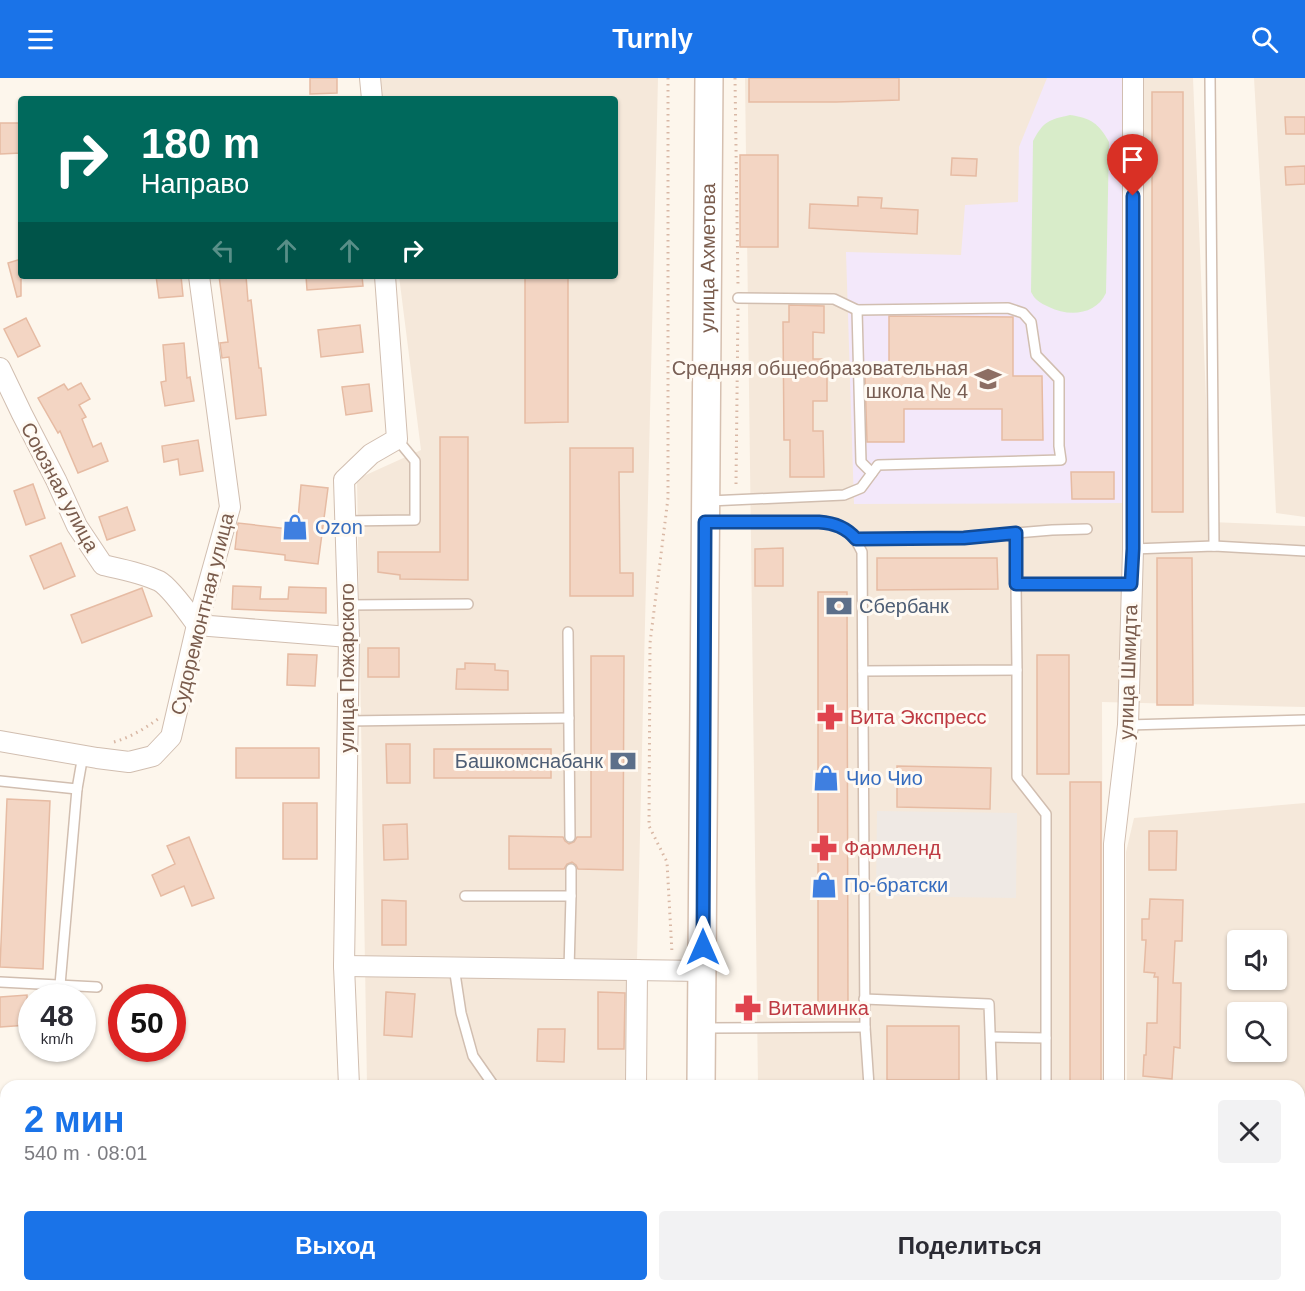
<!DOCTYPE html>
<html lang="ru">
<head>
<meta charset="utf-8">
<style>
  :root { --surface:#fff; --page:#f2f2f3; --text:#2b2b33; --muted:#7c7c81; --accent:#1a73e8 }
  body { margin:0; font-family:Arial,sans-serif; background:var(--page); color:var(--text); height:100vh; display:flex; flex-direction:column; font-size:22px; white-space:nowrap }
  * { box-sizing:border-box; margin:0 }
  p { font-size:20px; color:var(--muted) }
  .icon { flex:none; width:33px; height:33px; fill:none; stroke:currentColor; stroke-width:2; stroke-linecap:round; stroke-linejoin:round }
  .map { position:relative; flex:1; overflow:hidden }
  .drawer { position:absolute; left:0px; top:1002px; width:1305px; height:212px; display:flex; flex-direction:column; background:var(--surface); border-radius:18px 18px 0 0; box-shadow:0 2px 4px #0004 }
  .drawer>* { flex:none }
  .top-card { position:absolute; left:18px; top:18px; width:600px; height:183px; border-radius:6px; box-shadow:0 2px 4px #0004; background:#00695c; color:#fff; overflow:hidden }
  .tools { position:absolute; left:1227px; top:852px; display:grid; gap:12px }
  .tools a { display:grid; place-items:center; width:60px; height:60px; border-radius:6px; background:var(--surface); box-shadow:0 2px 4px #0004; font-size:30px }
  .speed { position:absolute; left:18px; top:906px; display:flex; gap:12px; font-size:30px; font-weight:700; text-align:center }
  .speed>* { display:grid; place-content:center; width:78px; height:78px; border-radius:50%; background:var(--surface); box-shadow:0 2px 4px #0004; line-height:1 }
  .speed small { font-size:15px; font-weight:400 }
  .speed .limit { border:9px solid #d22; background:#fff; color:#111 }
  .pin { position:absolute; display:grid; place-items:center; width:51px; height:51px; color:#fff; margin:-62px -26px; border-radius:50% 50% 50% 0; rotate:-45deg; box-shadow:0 0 6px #0007 }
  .pin .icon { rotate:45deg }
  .me { position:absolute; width:66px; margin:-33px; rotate:0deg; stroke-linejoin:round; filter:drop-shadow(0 0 4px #0008) }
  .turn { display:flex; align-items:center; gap:21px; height:126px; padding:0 24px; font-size:27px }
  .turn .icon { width:78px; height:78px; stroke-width:2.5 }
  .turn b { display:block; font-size:42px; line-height:51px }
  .lanes { display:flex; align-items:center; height:57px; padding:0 24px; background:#0003; justify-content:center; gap:30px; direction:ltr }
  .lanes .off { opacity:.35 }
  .round { display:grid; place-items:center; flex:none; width:63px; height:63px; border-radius:6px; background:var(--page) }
  .head { display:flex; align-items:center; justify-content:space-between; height:102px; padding:0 24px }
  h1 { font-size:36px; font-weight:700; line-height:45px; color:var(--accent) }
  .action { display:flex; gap:12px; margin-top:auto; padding:12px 24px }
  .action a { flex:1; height:69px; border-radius:6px; background:var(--accent); color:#fff; font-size:24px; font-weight:700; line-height:69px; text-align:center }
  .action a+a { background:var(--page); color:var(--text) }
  header { display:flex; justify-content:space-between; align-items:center; height:78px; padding:0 24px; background:var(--accent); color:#fff; font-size:27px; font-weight:700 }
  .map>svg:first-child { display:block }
</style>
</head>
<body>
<header><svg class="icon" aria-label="menu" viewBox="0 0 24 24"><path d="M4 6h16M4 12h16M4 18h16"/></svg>Turnly<svg class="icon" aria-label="search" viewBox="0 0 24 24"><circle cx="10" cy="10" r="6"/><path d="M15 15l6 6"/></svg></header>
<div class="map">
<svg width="1305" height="1213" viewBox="0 0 1305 1213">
  <rect width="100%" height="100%" fill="#fdf6ec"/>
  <g fill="#f5e8da" fill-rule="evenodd">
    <polygon points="374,0 658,0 634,1008 367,1008 357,401 421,372 399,198 615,198 615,21 376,21"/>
    <polygon points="745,0 1193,0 1211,444 1305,448 1305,629 1102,624 1103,1008 758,1008"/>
    <polygon points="1254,0 1305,0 1305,439 1276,435 1264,176"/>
    <path d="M1305,725V1213H1124V1208H1299V1008H1127L1126,774L1134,740ZM1238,862H1276V902H1238ZM1238,934H1276V974H1238Z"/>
    <rect x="371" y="1208" width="258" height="5"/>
    <rect x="896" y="1208" width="204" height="5"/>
  </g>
  <polygon fill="#efe9e4" points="877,733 1017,735 1016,820 876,818"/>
  <polygon fill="#f3e8fa" points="1047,0 1124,0 1126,425 854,426 846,174 961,177 965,127 1018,124 1019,69"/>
  <g fill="#d8ecc9">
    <path d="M1070,37C1090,40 1099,45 1109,64L1106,215C1096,237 1069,239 1049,229C1045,227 1040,225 1037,222C1034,220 1033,217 1031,214L1033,63C1044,43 1048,42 1070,37Z"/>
    <rect x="451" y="1208" width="96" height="5"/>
  </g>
  <g fill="#f3d5c3" stroke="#e6bba3" stroke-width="1.5">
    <polygon points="310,0 337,0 337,15 310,16"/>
    <polygon points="749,0 899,0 899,22 836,24 749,24"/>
    <rect x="1152" y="14" width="31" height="420"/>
    <polygon points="1285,39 1305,39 1305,56 1286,56"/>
    <polygon points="0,45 21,45 21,75 0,76"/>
    <rect x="740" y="77" width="38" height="92"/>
    <polygon points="952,80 977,81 976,98 951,97"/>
    <polygon points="1305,88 1305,106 1286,107 1285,89"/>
    <polygon points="858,119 882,120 881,130 918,132 917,156 809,150 810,126 858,128"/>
    <polygon points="21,181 21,218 17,219 8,185"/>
    <polygon points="156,198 181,198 183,218 159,220"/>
    <polygon points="219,198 246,198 248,223 251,222 259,290 261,290 266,337 236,341 229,279 222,280 220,265 228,264"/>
    <polygon points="306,198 362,198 363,208 307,212"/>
    <polygon points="525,198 568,198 568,344 525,345"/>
    <polygon points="789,227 824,228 824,255 813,254 813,281 827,281 827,323 813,323 813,353 823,353 824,399 790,399 790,362 784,362 783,244 789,244"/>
    <polygon points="889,238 1013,239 1013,298 1042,298 1043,362 1002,362 1002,331 904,331 904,364 867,364 865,298 889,298"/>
    <polygon points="26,240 40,268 18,279 4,251"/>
    <polygon points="360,247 363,274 321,279 318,252"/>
    <polygon points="184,265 187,300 190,299 194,323 165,328 161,304 166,303 163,267"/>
    <polygon points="81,305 90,321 79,327 86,339 82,341 93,369 101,365 108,383 78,395 60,353 58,355 38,320 64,306 68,312"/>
    <polygon points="369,306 372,333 346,337 342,309"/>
    <polygon points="440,359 468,359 468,502 400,501 400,497 378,494 378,474 440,474"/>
    <polygon points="198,362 203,393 180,397 178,381 164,384 162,368"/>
    <polygon points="570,370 633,370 633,394 619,394 620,495 633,495 633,518 570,518"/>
    <polygon points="1071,394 1114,394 1114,421 1072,421"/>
    <polygon points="33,406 45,440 26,447 14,413"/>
    <polygon points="301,407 328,410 318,486 285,482 285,477 235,471 238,445 289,451 290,440 298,441"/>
    <polygon points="127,429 135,452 107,462 99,439"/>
    <polygon points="61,465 75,498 44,511 30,478"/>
    <polygon points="783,470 783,508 755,508 755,471"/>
    <polygon points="877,480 997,480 998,511 877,512"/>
    <polygon points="1157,480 1192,480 1193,627 1157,627"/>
    <polygon points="233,508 261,509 260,521 288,521 289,509 326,510 326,535 232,531"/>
    <polygon points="142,510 152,538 82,565 71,537"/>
    <polygon points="818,514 847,514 848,935 818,935"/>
    <rect x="368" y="570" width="31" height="29"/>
    <polygon points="288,576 317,577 315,608 287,607"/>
    <rect x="1037" y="577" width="32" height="119"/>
    <polygon points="591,578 624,578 623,792 578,791 576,787 572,784 567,786 564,791 509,791 509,758 563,759 565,763 569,766 574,764 577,759 591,759"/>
    <polygon points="465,585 495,586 495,592 508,593 508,612 456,611 457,591 465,591"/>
    <polygon points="386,666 410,666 410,705 387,705"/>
    <rect x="236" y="670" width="83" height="30"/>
    <rect x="434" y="671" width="117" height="29"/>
    <polygon points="897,688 991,690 990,731 897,729"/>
    <rect x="1070" y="704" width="31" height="304"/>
    <polygon points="7,721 50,723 43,891 0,889"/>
    <rect x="283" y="725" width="34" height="56"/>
    <polygon points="407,746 408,781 384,782 383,747"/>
    <polygon points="1149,753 1177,753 1176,792 1149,792"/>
    <polygon points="189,759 214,820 192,828 184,808 161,818 152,797 175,786 167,768"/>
    <polygon points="1150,821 1183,822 1182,863 1175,863 1173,905 1181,905 1180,970 1174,969 1172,1001 1143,998 1144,977 1146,977 1147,945 1157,945 1158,899 1154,899 1155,895 1144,894 1146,862 1142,862 1142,841 1149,841"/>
    <polygon points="382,822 406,823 406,867 382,867"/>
    <polygon points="386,914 415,916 412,959 384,957"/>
    <polygon points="598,914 625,915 624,971 598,971"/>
    <polygon points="27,917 28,947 0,949 0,919"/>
    <rect x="887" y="948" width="72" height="54"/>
    <polygon points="538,951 565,951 564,984 537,983"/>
  </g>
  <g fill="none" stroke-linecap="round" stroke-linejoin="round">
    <g stroke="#d1beb0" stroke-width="12">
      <g id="service">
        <polyline points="1210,0 1214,468"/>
        <polyline points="857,232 861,384 872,395"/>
        <polyline points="709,423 844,417 861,410 878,387 1061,382 1059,368 1059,301 1036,277 1031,244 1023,235 1008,230 857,232 834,221 738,220"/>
        <polyline points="345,443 415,442 415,383 397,361"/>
        <polyline points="1016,455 1052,452 1087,451"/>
        <polyline points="856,461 965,460 1016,455 1016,506"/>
        <polyline points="1133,471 1214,468 1305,473"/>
        <polyline points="348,527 468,526"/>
        <polyline points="568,554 570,759"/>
        <polyline points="1017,592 1017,699 1046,736 1046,1008"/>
        <polyline points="863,593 1017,592 1016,506 1131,506"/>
        <polyline points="347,643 569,640"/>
        <polyline points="1128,647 1305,642"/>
        <polyline points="0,703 77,711"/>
        <polyline points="571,791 571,818"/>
        <polyline points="465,818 571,818 569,891"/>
        <polyline points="454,889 461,935 473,978 494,1008"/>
        <polyline points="0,904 97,909"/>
        <polyline points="60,907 77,711 83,677"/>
        <polyline points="864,921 989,926 992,1008"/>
        <polyline points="865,949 869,1008"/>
        <path d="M704,950L865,949L862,474C852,453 843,446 819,444H709"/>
        <polyline points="991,959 1046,960"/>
        <polyline points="432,1208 432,1213"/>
        <polyline points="555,1208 555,1213"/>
      </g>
    </g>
    <g stroke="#d1beb0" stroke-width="22">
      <g id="minor">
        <polyline points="370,0 372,21"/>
        <path d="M0,290L22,336L56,402L77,448L103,487C121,491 142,495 159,503C170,509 189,536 197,547L349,559"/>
        <polyline points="0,663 97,680 129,684 153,678 171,659 197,547 230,429 199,198"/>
        <polyline points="344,888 703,893"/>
        <polyline points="349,1008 344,888 349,559 344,402 371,376 397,361 385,198"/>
        <polyline points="636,1008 637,892"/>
        <polyline points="1114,1008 1114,766 1128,647 1133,471 1133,0"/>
        <polyline points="896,1208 896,1213"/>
        <polyline points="354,1213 354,1208"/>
        <polyline points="635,1213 635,1208"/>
        <polyline points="1111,1213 1111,1208"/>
      </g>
    </g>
    <g stroke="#d6c0b0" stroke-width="30">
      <g id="secondary">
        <path id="s1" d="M701,1008L709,0"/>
        <polyline points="700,1213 700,1208"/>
      </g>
    </g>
    <g stroke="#d9b8a5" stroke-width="3" stroke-dasharray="1.5 4.5" stroke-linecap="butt">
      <polyline points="668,0 668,420 650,565 649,748 667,784 672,875"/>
      <polyline points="735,0 738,208"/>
      <polyline points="736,406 738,230"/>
      <path d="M114,664C131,659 144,651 158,641"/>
    </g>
    <use href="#service" stroke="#fff" stroke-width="9"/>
    <use href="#minor" stroke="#fff" stroke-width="20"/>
    <use href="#secondary" stroke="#fff" stroke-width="27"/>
  </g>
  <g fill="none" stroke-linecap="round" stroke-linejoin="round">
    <g stroke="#114b97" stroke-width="15">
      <path id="route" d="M703,869L705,444H819C834,445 846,449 856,461L964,460L1016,455V506H1131L1133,471V118"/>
    </g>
    <use href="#route" stroke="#1a73e8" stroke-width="10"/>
  </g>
  <defs>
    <g id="school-bare" transform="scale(2.07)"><path d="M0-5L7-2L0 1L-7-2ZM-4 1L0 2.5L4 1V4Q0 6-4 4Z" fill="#8d6e63" stroke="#fffaf3" stroke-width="2.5" paint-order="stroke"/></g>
    <g id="shop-bare" transform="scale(2.07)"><path d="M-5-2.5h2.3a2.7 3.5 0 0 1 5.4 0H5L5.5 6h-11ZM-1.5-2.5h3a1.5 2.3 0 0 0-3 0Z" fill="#3f7fe0" stroke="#fffaf3" stroke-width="2.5" paint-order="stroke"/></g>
    <g id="bank-bare" transform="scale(2.07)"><path d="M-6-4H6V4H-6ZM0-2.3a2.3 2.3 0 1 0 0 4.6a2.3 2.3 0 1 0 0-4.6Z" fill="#5c6f8a" stroke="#fffaf3" stroke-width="2.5" paint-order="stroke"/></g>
    <g id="pharmacy-bare" transform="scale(2.07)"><path d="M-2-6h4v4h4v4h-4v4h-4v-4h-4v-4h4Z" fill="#e0444e" stroke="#fffaf3" stroke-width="2.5" paint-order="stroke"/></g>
  </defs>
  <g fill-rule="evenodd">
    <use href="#school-bare" x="988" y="301"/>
    <use href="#shop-bare" x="295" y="449"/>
    <use href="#bank-bare" x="839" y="528"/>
    <use href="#pharmacy-bare" x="830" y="639"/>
    <use href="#bank-bare" x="623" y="683"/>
    <use href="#shop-bare" x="826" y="700"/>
    <use href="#pharmacy-bare" x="824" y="770"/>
    <use href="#shop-bare" x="824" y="807"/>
    <use href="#pharmacy-bare" x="748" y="930"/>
  </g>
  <g text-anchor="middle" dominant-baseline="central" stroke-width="6" stroke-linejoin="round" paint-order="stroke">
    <g font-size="20" fill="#7a5c4d" stroke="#fffaf3">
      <text stroke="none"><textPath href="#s1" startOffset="828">улица Ахметова</textPath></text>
      <text transform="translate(60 409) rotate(62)">Союзная улица</text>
      <text transform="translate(202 536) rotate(-76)">Судоремонтная улица</text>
      <text transform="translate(347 590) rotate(-90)">улица Пожарского</text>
      <text transform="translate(1128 594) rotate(-88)">улица Шмидта</text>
    </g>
    <g font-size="20" fill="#785e54" stroke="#fffaf3" text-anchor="end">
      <text x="968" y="290">Средняя общеобразовательная<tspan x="968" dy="23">школа № 4</tspan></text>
    </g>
    <g font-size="20" fill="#366cbe" stroke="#fffaf3" text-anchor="start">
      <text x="315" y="449">Ozon</text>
      <text x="846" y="700">Чио Чио</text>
      <text x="844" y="807">По-братски</text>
    </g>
    <g font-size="20" fill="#4e5e75" stroke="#fffaf3" text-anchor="start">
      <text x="859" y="528">Сбербанк</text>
      <text x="603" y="683" text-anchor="end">Башкомснабанк</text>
    </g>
    <g font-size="20" fill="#be3a42" stroke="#fffaf3" text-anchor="start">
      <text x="850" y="639">Вита Экспресс</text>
      <text x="844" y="770">Фармленд</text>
      <text x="768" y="930">Витаминка</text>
    </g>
  </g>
</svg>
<div class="tools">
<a><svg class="icon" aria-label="sound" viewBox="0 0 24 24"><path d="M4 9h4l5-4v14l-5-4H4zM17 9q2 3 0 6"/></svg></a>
<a><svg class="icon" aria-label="search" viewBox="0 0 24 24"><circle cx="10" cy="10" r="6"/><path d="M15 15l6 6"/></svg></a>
</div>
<div class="speed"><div>48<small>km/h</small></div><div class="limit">50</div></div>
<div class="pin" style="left:1133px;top:118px;background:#d93025"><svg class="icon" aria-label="arrive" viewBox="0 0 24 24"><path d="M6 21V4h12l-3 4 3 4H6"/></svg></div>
<svg class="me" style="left:703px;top:869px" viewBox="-20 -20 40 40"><path d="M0-17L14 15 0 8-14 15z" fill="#1a73e8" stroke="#fff" stroke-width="4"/></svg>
<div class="top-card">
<div class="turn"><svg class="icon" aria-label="right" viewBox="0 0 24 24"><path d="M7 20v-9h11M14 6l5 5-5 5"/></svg><div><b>180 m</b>Направо</div></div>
<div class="lanes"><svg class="icon off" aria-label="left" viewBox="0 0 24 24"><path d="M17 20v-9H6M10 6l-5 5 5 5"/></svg><svg class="icon off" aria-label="ahead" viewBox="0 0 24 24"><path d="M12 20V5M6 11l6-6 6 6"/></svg><svg class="icon off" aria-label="ahead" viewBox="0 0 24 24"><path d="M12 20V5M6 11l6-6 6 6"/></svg><svg class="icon" aria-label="right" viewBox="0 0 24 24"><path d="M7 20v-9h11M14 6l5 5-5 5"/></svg></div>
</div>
<section class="drawer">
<div class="head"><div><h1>2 мин</h1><p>540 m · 08:01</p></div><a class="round"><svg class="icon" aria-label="close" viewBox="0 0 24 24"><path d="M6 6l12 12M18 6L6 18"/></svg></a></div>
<div class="action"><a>Выход</a><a>Поделиться</a></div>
</section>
</div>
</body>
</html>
